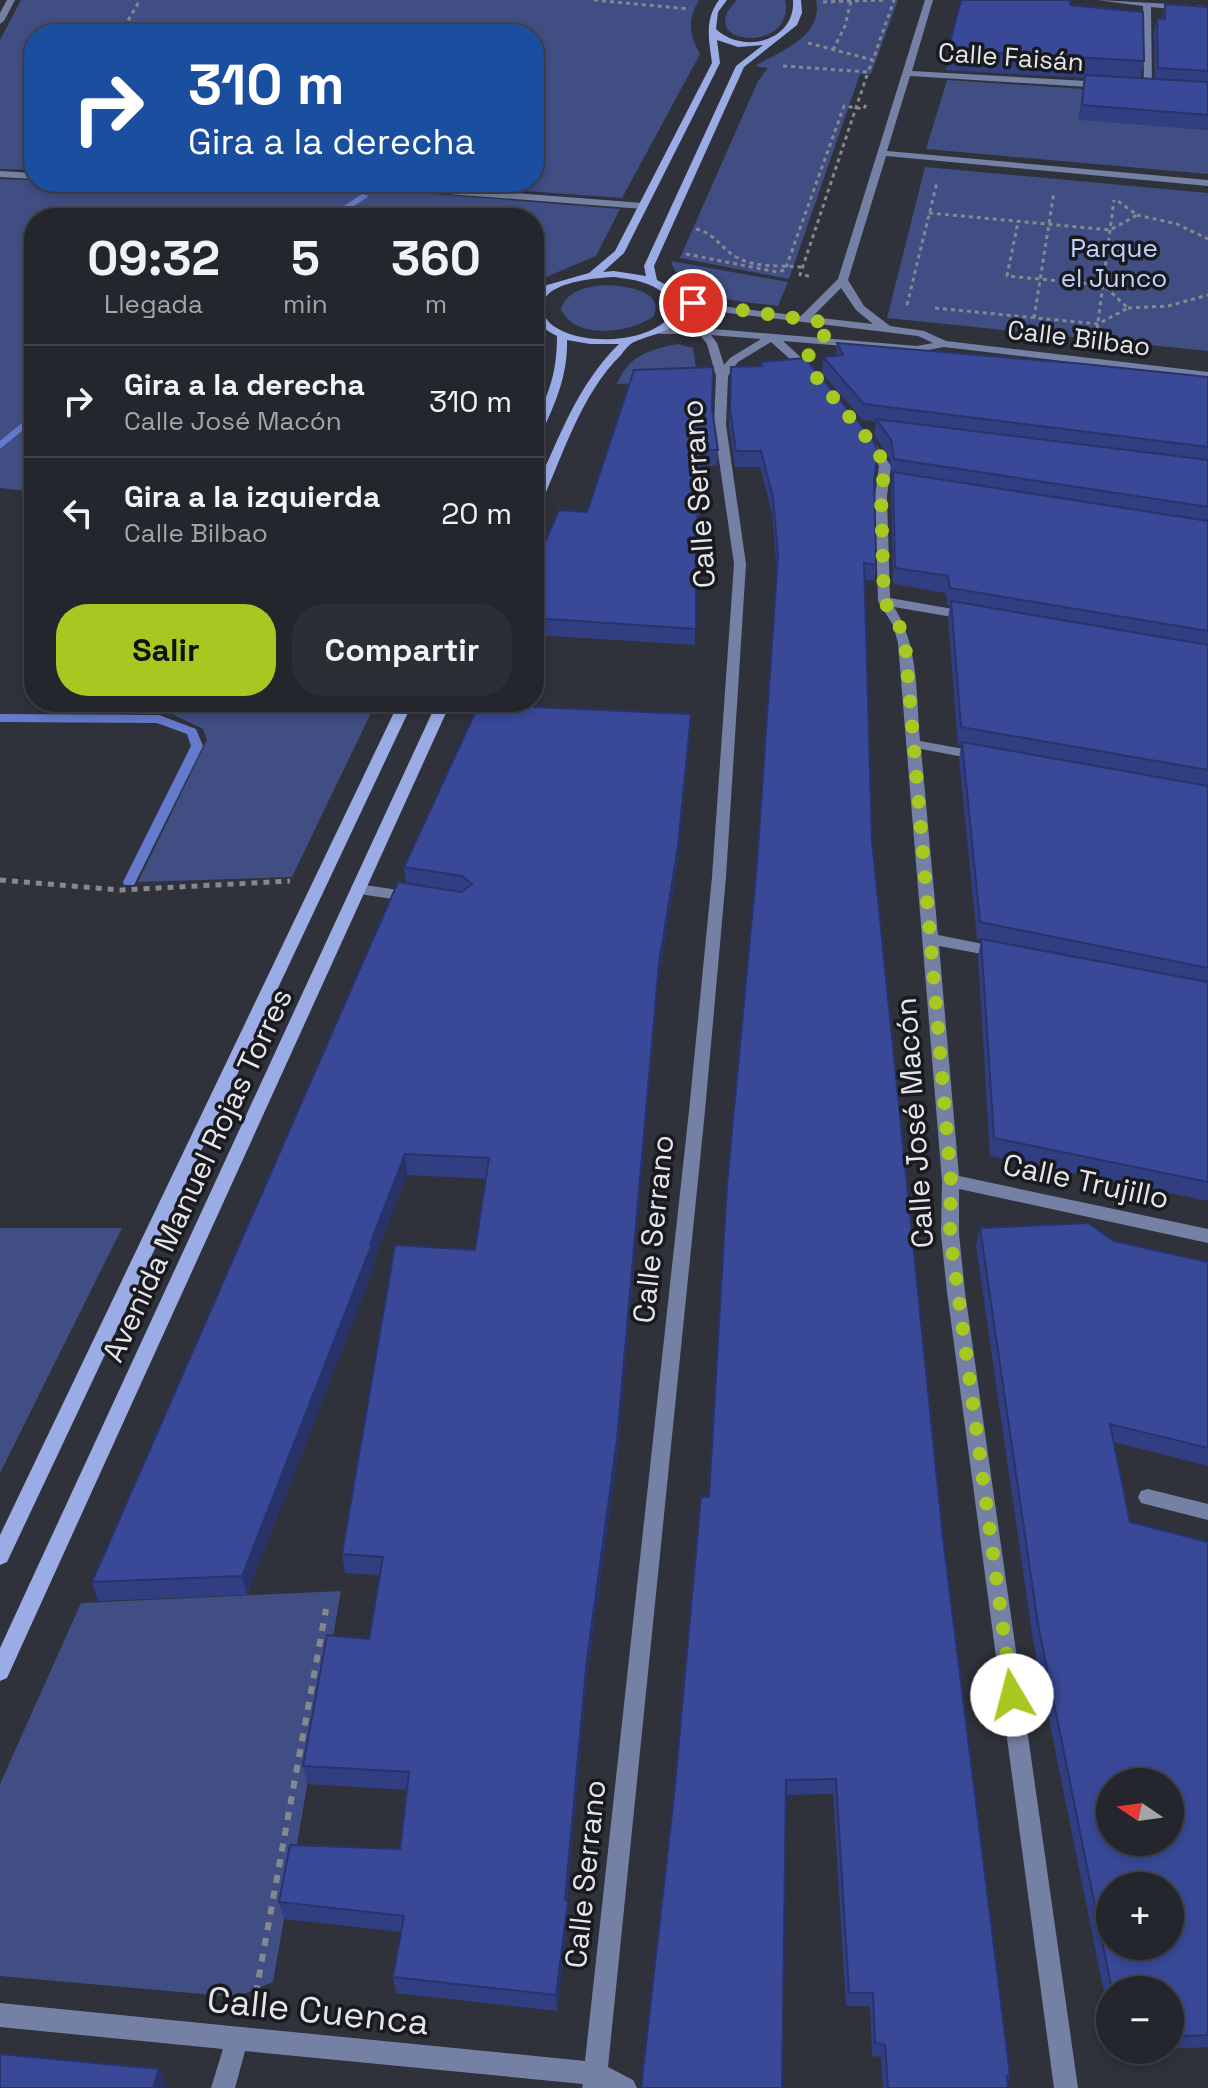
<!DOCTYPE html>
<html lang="es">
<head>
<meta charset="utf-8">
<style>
  :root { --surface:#23262c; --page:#2b2e34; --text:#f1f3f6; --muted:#a3a5a9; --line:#404348; --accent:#a6c821 }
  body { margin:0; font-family:"Space Grotesk",sans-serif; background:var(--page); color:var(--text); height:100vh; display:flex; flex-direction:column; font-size:30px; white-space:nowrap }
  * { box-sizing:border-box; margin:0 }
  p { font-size:26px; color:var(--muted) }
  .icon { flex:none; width:44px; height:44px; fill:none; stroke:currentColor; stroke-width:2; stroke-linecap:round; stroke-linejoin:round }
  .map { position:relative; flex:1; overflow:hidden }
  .side { position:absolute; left:24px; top:208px; width:520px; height:504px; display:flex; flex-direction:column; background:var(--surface); border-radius:32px; box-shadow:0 4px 12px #0003,0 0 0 2px var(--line) }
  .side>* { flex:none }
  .guide { position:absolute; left:24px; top:24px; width:520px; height:168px; border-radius:32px; box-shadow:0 4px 12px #0003,0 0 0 2px var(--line); background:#1a4fa0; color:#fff; overflow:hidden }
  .needle { width:52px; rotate:283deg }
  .controls { position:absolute; left:1096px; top:1768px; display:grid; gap:16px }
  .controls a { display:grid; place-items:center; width:88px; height:88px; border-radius:50%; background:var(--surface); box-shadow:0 4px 12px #0003,0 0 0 2px var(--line); font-size:40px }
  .pin { position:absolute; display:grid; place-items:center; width:68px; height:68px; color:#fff; margin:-34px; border:4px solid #fff; border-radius:50%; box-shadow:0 2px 8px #0007 }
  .me { position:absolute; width:88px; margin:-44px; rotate:352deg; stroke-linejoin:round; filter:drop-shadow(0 0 6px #0008) }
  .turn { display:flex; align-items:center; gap:28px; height:168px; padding:0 32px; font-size:36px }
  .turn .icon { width:104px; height:104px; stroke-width:2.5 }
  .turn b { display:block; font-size:56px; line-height:68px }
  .eta { display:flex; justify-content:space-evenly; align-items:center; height:136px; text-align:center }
  .eta b { font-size:48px; font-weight:800; line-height:56px }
  .button { display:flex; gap:16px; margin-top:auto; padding:16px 32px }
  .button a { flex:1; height:92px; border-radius:32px; background:var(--accent); color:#111; font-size:32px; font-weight:800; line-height:92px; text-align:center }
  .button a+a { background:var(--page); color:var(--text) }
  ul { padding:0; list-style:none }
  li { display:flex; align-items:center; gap:24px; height:112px; padding:0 32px; border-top:2px solid var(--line) }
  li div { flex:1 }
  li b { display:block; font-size:30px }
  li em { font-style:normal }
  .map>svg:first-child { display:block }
</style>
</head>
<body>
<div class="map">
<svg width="1208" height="2088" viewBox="0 0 1208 2088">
  <rect width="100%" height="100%" fill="#2f323b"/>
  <g fill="#414e83">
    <path d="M21,0H699C687,21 689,33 700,54L622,198L400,182H534V34H34V170L0,169V40Z"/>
    <path d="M737,0H785C797,55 690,46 737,0Z"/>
    <path d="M816,0H898L871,74H860L789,279L680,258L758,81L768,68L755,66C781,51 824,36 816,0Z"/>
    <polygon points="947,80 1083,89 1079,119 1208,130 1208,174 926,149"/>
    <polygon points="925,167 1208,193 1208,351 887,318"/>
    <polygon points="0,179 435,194 620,209 596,256 534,282 534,218 34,218 34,492 0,488"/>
    <path d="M671,261L788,282L778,306C744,301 682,301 671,261Z"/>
    <path d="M605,285C623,286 664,289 654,316C631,333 575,341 561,309C567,290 587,287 605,285Z"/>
    <path d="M678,344L693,348L698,380L617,384C628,356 650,349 678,344Z"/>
    <polygon points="166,711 371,713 292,877 138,882 207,740 203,729"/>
    <polygon points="0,1228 122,1228 0,1473"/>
    <polygon points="341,1591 273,1982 236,1997 0,1976 0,1784 81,1603"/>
  </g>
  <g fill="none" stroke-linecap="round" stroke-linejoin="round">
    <g fill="#657acc" fill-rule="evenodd">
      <polygon points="362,194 369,196 336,218 326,218"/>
      <polygon points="34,413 34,421 0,449 0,441"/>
      <polygon points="0,714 159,715 196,729 203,746 134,885 124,885 123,882 191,746 187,734 157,723 0,722"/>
    </g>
    <g stroke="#868890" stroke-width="3" stroke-dasharray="4 4" stroke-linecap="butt">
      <polyline points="594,0 689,9"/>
      <polyline points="823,2 886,0"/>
      <polyline points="120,34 140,0"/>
      <polyline points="808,43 873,60 894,0"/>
      <polyline points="833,50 845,26 851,1"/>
      <polyline points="783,66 868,72 873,60"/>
      <polyline points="929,213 1110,230 1137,215 1118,201"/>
      <polyline points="1137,215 1177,224 1208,239"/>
      <path d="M696,229C715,233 722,250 738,258C757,268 781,265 802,267"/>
      <polyline points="686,254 777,272 785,270 844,106 864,109 866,104"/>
      <polyline points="809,276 800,275 868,72"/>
      <polyline points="907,305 937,182"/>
      <polyline points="935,308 1098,324 1128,308 1103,285 1007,276 1018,222"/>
      <polyline points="1128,308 1168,306 1208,295"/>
      <polyline points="1034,318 1054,192"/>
      <polyline points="1096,337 1114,200"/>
    </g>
    <polyline stroke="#868890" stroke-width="5" stroke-dasharray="6 6" stroke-linecap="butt" points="0,880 121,890 290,881"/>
    <polyline stroke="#868890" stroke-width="6" stroke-dasharray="8 8" stroke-linecap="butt" points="260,2009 257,1987 326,1609"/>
    <polygon fill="#7580a5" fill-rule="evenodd" points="358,884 412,892 419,897 412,902 353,893 351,889 353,885"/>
    <g fill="#7580a5" fill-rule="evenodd">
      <polygon points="7,0 15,0 4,21 0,24 0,13"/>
      <path d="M925,0H933L912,71L1105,82L1109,85L1105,88L910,76L887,151L1208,180V186L886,156L848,280L864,306L890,326L924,331L946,341L1208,372V378L944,347L917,352L783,341L818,373V377H810L771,342L738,362L728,376L726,425L746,564L726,877L705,1111L608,2067L633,2080L637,2088H582L583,2084L245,2051L235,2088H211L223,2049L0,2027V2003L585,2061L689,1111L712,877L734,564L714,425L716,376L707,344L699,334H660L655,331L660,328H702L917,346L933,343L918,336L728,313L669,295L674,292L729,307L801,316L838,279ZM841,288L856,310L873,324L812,317ZM711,335L761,339L730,358L724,365L717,343Z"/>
      <polygon points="1097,0 1208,6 1208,12 1151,7 1152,88 1148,91 1144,88 1143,6"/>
      <polygon points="0,171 34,173 34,179 0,177"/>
      <polygon points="203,182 435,187 643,203 648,206 643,209 435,193 208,185"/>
      <path d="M865,433L869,434L891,466L887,496L890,598L970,612L976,616L970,620L894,607C919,646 916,695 920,741L980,752L987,756L980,760L921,749L938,935L998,947L1006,952L998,957L939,946L959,1176L1208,1229V1243L959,1189V1234L965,1292L1078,2088H1054L947,1292L941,1234L942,1181L898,643L893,625L878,601L875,496L879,466L859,436Z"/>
      <polygon points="1148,1489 1208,1504 1208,1520 1141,1503 1138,1497 1141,1491"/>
    </g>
    <g fill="#9aabe6" fill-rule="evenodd">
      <path d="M719,0H727L718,12L716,29C743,55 796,41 793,0H801L802,13L797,25L744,67L654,266L657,280L670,287L683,304C679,334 656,332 634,342C629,344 624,351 621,355C581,394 563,455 540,506L534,510V493C558,440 577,385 619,344H590L567,340C568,375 555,405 540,436L534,439C534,420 543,407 549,389C555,372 557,354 557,336C538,327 534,318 534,298L547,285L589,273L615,251L712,63C709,40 704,20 719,0ZM717,40L738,47L763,45L736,66L644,266L646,276L614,271L603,272L624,253L720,63ZM614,277C637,280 659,283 673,304L669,318C644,344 580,346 552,325C547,321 544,316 543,310C538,282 596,278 614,277Z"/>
      <polygon points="399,702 413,702 7,1562 0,1565 0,1535"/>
      <polygon points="437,702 451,702 7,1678 0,1681 0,1648"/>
    </g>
  </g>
  <g fill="#313f82">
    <polygon points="1165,4 1208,7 1208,130 1079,120 1085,78 946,70 948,50 1070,5 1144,61 1140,78 1155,79 1154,32 1157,18 1162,19"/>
    <polygon points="837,343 1208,377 1208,1201 990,1156 978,957 981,940 977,939 959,759 961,745 958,745 948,618 950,605 947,605 946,593 893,584 891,488 892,475 889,457 874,435 876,422 863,420 822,373 823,357 836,356"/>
    <polygon points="760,362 874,483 876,565 874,581 864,580 872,841 943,1538 1010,2076 1008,2082 1008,2088 883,2088 881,2057 872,2056 870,2006 846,2006 833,1794 786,1795 709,1497 757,865 777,572 772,514 760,467 735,467 729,425 731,367 760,366"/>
    <polygon points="712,409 718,450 717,466 703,466 696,543 695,645 534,635 534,568 587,512"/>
    <polygon points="535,701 535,707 691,714 690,734 677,867 658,984 617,1460 587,1677 567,1900 568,1917 557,2011 396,1993 393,1977 401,1932 284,1919 279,1902 400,1849 407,1790 307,1784 303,1766 369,1639 380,1575 345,1573 342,1554 475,1250 486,1179 407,1175 374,1260 375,1265 247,1595 98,1601 92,1582 406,884 404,867"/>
    <polygon points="980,1228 1114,1241 1208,1262 1208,1466 1114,1442 1130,1522 1208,1542 1208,2047 1170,2049 1170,1990 1110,1990 1110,2022 1033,1640 976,1245"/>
    <polygon points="1116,2050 1154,2050 1116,2052"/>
  </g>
  <g fill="#28336a">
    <polygon points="691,714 690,734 677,867 658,984 617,1460 587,1677 565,1917 565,1900 587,1659 659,963"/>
    <polygon points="405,1154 407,1175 374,1260 375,1265 247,1595 242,1576"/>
    <polygon points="568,1901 568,1917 557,2011 556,1995"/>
    <polygon points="159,2069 168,2088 153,2088"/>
  </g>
  <g fill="#394997" stroke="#28336a" stroke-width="2" fill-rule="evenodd">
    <polygon points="961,0 1070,0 1070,5 1143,12 1144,61 948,50"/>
    <polygon points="1165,4 1208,7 1208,71 1158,68 1157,18 1165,19"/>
    <polygon points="1085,75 1208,82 1208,115 1082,105"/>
    <polygon points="837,343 1084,364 1208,377 1208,447 864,404 823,357 843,355"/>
    <polygon points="805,358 871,437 878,450 874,480 876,565 864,563 872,841 943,1538 1010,2076 1007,2076 1008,2088 888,2088 885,2045 875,2043 873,1993 849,1993 836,1779 786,1780 782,2088 641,2088 674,1796 701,1497 709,1497 727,1185 757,863 778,555 773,498 761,451 736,451 730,409 731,367 762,366 760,362"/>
    <polygon points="713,367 712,409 718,450 703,450 696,534 696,629 534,618 534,568 559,510 587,512 634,370"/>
    <polygon points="876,419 1208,460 1208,507 894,459 891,440"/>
    <polygon points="893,472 1208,521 1208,631 950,588 948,576 895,568"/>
    <polygon points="951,601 1208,645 1208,770 961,727"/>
    <polygon points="535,701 534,707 691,714 678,846 659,963 617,1440 587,1659 565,1900 568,1901 556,1995 393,1977 404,1916 279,1902 290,1845 400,1849 409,1772 303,1766 327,1635 369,1639 383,1557 342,1554 395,1245 475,1250 489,1158 405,1154 370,1244 372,1244 242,1576 92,1582 398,882 461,892 472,884 462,876 404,867 480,702"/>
    <polygon points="962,742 1208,786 1208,968 980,922"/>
    <polygon points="981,939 1208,982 1208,1182 994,1138"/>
    <path d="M1088,1223L1114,1241L1208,1262V1448L1110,1424L1130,1522L1208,1542V2035L1170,2037V1990H1112L1038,1624L980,1228ZM1110,1782H1170V1842H1110ZM1110,1886H1170V1946H1110Z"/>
    <polygon points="0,2054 159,2069 153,2088 0,2088"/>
  </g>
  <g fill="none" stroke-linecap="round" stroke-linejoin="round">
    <polyline stroke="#a6c821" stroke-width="14" stroke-dasharray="0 25.2" points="693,303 829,323 822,341 808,356 812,372 877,450 885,466 881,496 884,601 899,625 905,643 951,1181 950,1234 1012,1695"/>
  </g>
  <g text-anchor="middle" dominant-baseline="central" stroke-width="7" stroke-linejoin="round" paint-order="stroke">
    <g font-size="26" fill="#e4e6ec" stroke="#181a1e">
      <text transform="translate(1011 57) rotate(4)">Calle Faisán</text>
      <text transform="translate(1079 338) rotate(7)">Calle Bilbao</text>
    </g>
    <g font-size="26" fill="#c3d1fd" stroke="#181a1e">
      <text x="1114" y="248">Parque<tspan x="1114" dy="30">el Junco</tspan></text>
    </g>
    <g font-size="30" fill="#e4e6ec" stroke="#181a1e">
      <text transform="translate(698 494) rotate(-94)">Calle Serrano</text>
      <text transform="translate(914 1123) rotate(-94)">Calle José Macón</text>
      <text transform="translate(197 1175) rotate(-65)">Avenida Manuel Rojas Torres</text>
      <text transform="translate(1086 1181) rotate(12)">Calle Trujillo</text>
      <text transform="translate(653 1229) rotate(-84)">Calle Serrano</text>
      <text transform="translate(585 1874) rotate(-84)">Calle Serrano</text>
    </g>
    <g font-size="36" fill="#e4e6ec" stroke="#181a1e">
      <text transform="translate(318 2011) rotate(6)">Calle Cuenca</text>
    </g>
  </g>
</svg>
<div class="controls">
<a><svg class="needle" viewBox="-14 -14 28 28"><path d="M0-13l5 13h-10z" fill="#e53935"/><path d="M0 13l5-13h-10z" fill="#a3a5a9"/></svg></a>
<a>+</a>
<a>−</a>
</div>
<div class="pin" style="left:693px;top:303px;background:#d93025"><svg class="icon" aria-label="arrive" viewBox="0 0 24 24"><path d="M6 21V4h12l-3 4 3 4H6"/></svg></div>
<svg class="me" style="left:1012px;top:1695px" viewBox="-20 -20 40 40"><circle r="19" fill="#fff"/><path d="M0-13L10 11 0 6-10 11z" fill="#a6c821"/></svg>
<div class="guide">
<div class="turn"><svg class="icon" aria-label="right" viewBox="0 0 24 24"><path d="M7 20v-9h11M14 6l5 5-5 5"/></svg><div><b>310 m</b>Gira a la derecha</div></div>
</div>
<section class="side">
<div class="eta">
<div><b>09:32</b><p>Llegada</p></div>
<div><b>5</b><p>min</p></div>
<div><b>360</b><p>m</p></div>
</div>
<ul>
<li><svg class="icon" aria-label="right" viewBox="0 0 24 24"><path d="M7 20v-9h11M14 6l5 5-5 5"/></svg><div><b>Gira a la derecha</b><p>Calle José Macón</p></div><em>310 m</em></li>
<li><svg class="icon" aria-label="left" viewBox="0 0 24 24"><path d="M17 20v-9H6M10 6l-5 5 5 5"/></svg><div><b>Gira a la izquierda</b><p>Calle Bilbao</p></div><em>20 m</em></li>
</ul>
<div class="button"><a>Salir</a><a>Compartir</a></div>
</section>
</div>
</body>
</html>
